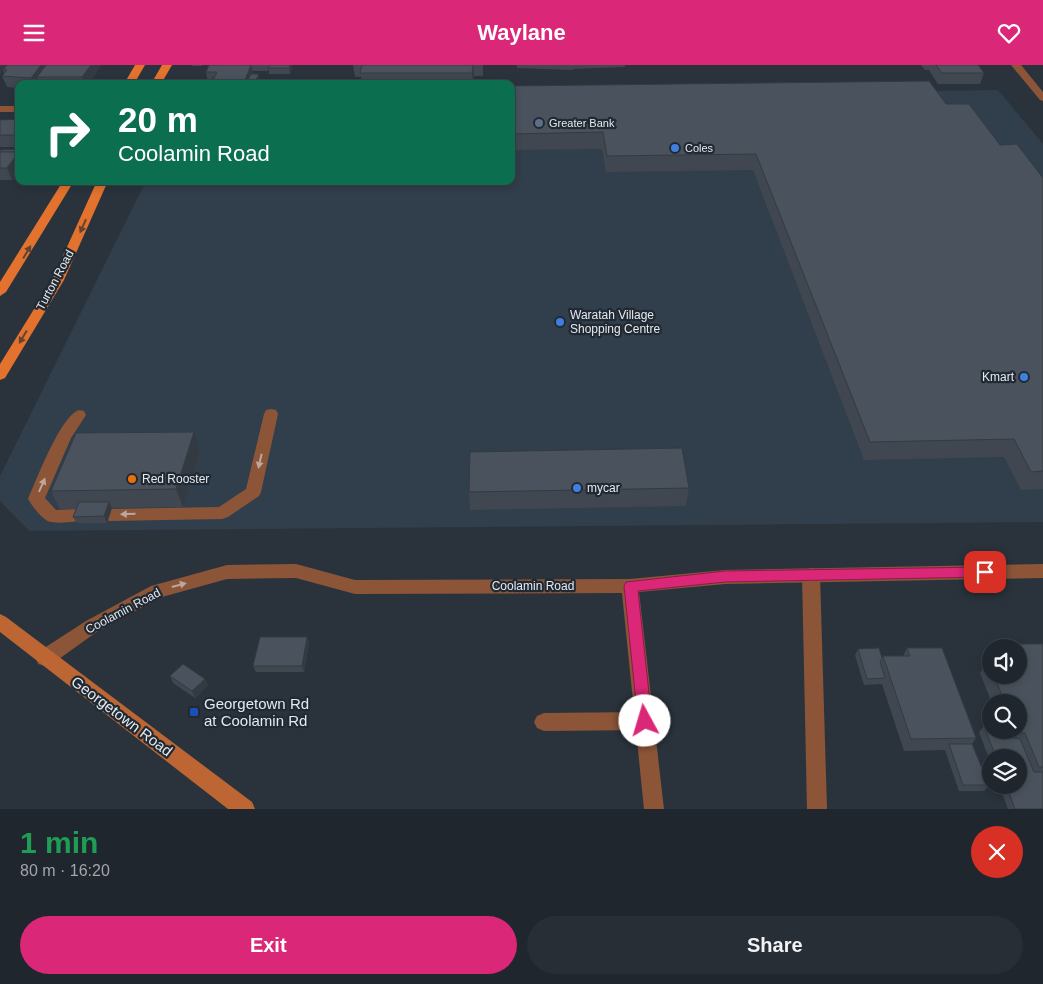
<!DOCTYPE html>
<html lang="en">
<head>
<meta charset="utf-8">
<style>
  :root { --surface:#20262d; --page:#282e35; --text:#f1f3f6; --muted:#a2a5aa; --line:#3d4349; --accent:#db2777 }
  body { margin:0; font-family:Helvetica,sans-serif; background:var(--page); color:var(--text); height:100vh; display:flex; flex-direction:column; font-size:19px; white-space:nowrap }
  * { box-sizing:border-box; margin:0 }
  p { font-size:16px; color:var(--muted) }
  .icon { flex:none; width:28px; height:28px; fill:none; stroke:currentColor; stroke-width:2; stroke-linecap:round; stroke-linejoin:round }
  .map { position:relative; height:744px; overflow:hidden }
  .panel { display:flex; flex-direction:column; background:var(--surface); flex:1 }
  .panel>* { flex:none }
  .hud { position:absolute; left:15px; top:15px; width:500px; height:105px; border-radius:10px; box-shadow:0 2px 8px #0003,0 0 0 1px var(--line); background:#0b6e4f; color:#fff; overflow:hidden }
  .fabs { position:absolute; left:982px; top:574px; display:grid; gap:10px }
  .fabs a { display:grid; place-items:center; width:45px; height:45px; border-radius:50%; background:var(--surface); box-shadow:0 2px 8px #0003,0 0 0 1px var(--line); font-size:25px }
  .pin { position:absolute; display:grid; place-items:center; width:42px; height:42px; color:#fff; margin:-21px; border-radius:10px; box-shadow:0 2px 8px #0006 }
  .me { position:absolute; width:55px; margin:-28px; rotate:354deg; stroke-linejoin:round; filter:drop-shadow(0 0 4px #0008) }
  .turn { display:flex; align-items:center; gap:18px; height:105px; padding:0 20px; font-size:22px }
  .turn .icon { width:65px; height:65px; stroke-width:2.5 }
  .turn b { display:block; font-size:35px; line-height:42px }
  .round { display:grid; place-items:center; flex:none; width:52px; height:52px; border-radius:26px; background:var(--page) }
  .head { display:flex; align-items:center; justify-content:space-between; height:85px; padding:0 20px }
  h1 { font-size:30px; font-weight:600; line-height:38px; color:#1e9e55 }
  .cta { display:flex; gap:10px; margin-top:auto; padding:10px 20px }
  .cta a { flex:1; height:58px; border-radius:30px; background:var(--accent); color:#fff; font-size:20px; font-weight:600; line-height:58px; text-align:center }
  .cta a+a { background:var(--page); color:var(--text) }
  header { display:flex; justify-content:space-between; align-items:center; height:65px; padding:0 20px; background:var(--accent); color:#fff; font-size:22px; font-weight:600 }
  .map>svg:first-child { display:block }
</style>
</head>
<body>
<header><svg class="icon" aria-label="menu" viewBox="0 0 24 24"><path d="M4 6h16M4 12h16M4 18h16"/></svg>Waylane<svg class="icon" aria-label="heart" viewBox="0 0 24 24"><path d="M12 20l-8-8c-3-5 5-10 8-4 3-6 11-1 8 4z"/></svg></header>
<div class="map">
<svg width="1043" height="744" viewBox="0 0 1043 744">
  <rect width="100%" height="100%" fill="#2a333c"/>
  <polygon fill="#313e4b" points="998,25 1043,79 1043,457 29,466 0,436 0,411 146,116 511,116 511,32"/>
  <g fill="none" stroke-linecap="round" stroke-linejoin="round">
    <g fill="#8c5538" fill-rule="evenodd">
      <polygon points="271,344 276,345 278,349 261,427 259,431 228,452 222,454 110,456 104,454 102,450 104,446 110,444 219,442 246,424 264,349 266,345"/>
      <path d="M79,345L84,346L86,350L71,373L45,433L56,445L80,444L86,446L88,450L86,454C78,457 53,460 46,455C40,451 32,441 28,434C36,416 61,350 79,345Z"/>
      <polygon points="811,503 817,505 820,510 827,744 807,744 802,510 805,505"/>
      <polygon points="645,647 652,650 655,656 652,662 645,665 544,666 537,663 534,657 537,651 544,648"/>
    </g>
    <g fill="#8c5538" fill-rule="evenodd">
      <polygon points="1011,0 1021,0 1043,27 1043,36 1040,35"/>
      <rect x="0" y="41" width="19" height="6"/>
      <polygon points="296,499 355,515 630,514 725,505 1043,499 1043,513 725,519 639,527 664,744 644,744 622,528 355,529 296,513 227,514 162,532 98,566 52,599 45,601 38,599 36,593 38,587 86,556 151,521 227,500"/>
    </g>
    <polygon fill="#bd6634" fill-rule="evenodd" points="0,549 6,552 252,737 255,744 228,744 0,567"/>
    <g fill="#e3722e" fill-rule="evenodd">
      <polygon points="135,0 145,0 134,19 124,19"/>
      <polygon points="162,0 172,0 161,19 151,19"/>
      <polygon points="63,116 74,116 6,227 0,231 0,217"/>
      <polygon points="97,116 108,116 64,215 5,313 0,315 0,299 52,215"/>
    </g>
  </g>
  <g fill="#404750">
    <polygon points="0,0 101,0 89,19 19,19 19,23 7,22 2,11 4,9 3,5 0,9"/>
    <rect x="192" y="0" width="10" height="1"/>
    <polygon points="209,0 291,0 292,2 290,9 269,9 269,4 268,6 253,6 253,9 260,15 258,19 210,19 208,18 206,7"/>
    <polygon points="353,0 483,0 483,11 474,11 473,19 289,19 361,18 361,12 355,12"/>
    <polygon points="517,0 625,0 625,2 573,4 573,5 517,3"/>
    <polygon points="921,0 978,0 984,8 980,19 938,19 929,5 925,5"/>
    <polygon points="511,21 946,39 1000,80 1043,113 1043,424 1021,425 1004,392 864,395 753,105 606,107 602,84 511,85"/>
    <polygon points="19,54 19,82 0,82 0,56"/>
    <polygon points="19,84 19,106 12,115 0,115 0,85"/>
    <polygon points="200,385 183,442 112,443 107,458 77,458 73,452 77,444 60,444 51,426"/>
    <polygon points="689,423 686,441 470,445 469,427"/>
    <polygon points="307,572 309,578 304,607 256,607 253,601"/>
    <polygon points="995,579 1043,579 1043,744 1008,744 999,720 1019,720 1019,692 991,692 991,699 979,667 984,661 991,665 1019,665 1019,638 992,638 980,608 988,595 989,595 987,591 991,585 991,610 1019,610 1019,582 993,582"/>
    <polygon points="907,583 976,673 972,679 989,720 984,726 959,726 945,685 904,686 882,619 864,620 855,590 858,584 882,593 883,591 903,591"/>
    <polygon points="170,611 208,620 195,633 173,618"/>
  </g>
  <g fill="#343a41">
    <polygon points="0,0 7,0 0,9"/>
    <polygon points="41,0 54,0 37,12 39,19 33,19 31,13"/>
    <polygon points="91,0 101,0 89,19 84,19 82,12"/>
    <polygon points="251,0 254,11 250,19 246,19 245,15"/>
    <polygon points="290,0 291,0 292,2 290,9 289,3"/>
    <polygon points="473,0 474,11 473,19 472,8"/>
    <polygon points="259,9 260,15 258,19 254,19"/>
    <polygon points="19,86 19,106 12,115 7,103"/>
    <polygon points="194,367 200,385 183,442 176,424"/>
    <polygon points="109,437 112,443 107,458 104,451"/>
    <polygon points="307,572 309,578 304,607 302,601"/>
    <polygon points="205,614 208,620 195,633 192,626"/>
  </g>
  <g fill="#4a535d" stroke="#343a41">
    <polygon points="7,0 41,0 31,13 2,11 7,5 3,5"/>
    <polygon points="46,0 91,0 82,12 37,12"/>
    <polygon points="209,0 251,0 245,15 213,15 217,7 206,7"/>
    <polygon points="270,0 290,0 289,3 268,3"/>
    <polygon points="362,0 473,0 472,8 360,8"/>
    <polygon points="936,0 978,0 984,8 942,8"/>
    <polygon points="251,9 259,9 254,19 246,19"/>
    <polygon points="213,12 214,12 213,15 214,19 210,19"/>
    <polygon points="929,16 946,39 969,39 1000,80 1017,79 1043,113 1043,406 1031,407 1014,374 870,377 756,89 607,91 603,67 511,69 511,21"/>
    <polygon points="368,18 368,19 289,19"/>
    <polygon points="19,54 19,72 17,72 18,70 0,70 0,55"/>
    <polygon points="19,84 18,87 0,87 0,85"/>
    <polygon points="0,87 19,87 7,103 0,103"/>
    <polygon points="194,367 176,424 51,426 76,368"/>
    <polygon points="682,383 689,423 469,427 470,387"/>
    <polygon points="79,437 109,437 104,451 73,452"/>
    <polygon points="260,572 307,572 302,601 253,601"/>
    <polygon points="995,579 1043,579 1043,702 1039,702 1025,668 1017,668 1016,665 1019,665 1019,638 1005,638 994,610 1019,610 1019,582 997,582"/>
    <polygon points="879,583 882,593 880,597 885,613 867,614 858,584"/>
    <polygon points="907,583 942,583 976,673 911,674 883,591 910,591"/>
    <polygon points="988,595 991,595 991,604"/>
    <polygon points="183,599 205,614 192,626 170,611"/>
    <polygon points="984,661 991,661 991,665 1010,665 1013,673 1020,674 1034,707 1043,707 1043,744 1015,744 1006,720 1019,720 1019,692 996,692"/>
    <polygon points="949,679 972,679 989,720 963,720"/>
  </g>
  <defs><path id="oneway-solid" d="M-6-.8H1V-3.2L6.5 0L1 3.2V.8H-6Z" transform="scale(1.25)"/></defs>
  <g fill="#654331">
    <use href="#oneway-solid" transform="translate(83 161) rotate(114)"/>
    <use href="#oneway-solid" transform="translate(27 187) rotate(-59)"/>
    <use href="#oneway-solid" transform="translate(23 272) rotate(121)"/>
  </g>
  <g fill="#bca69d">
    <use href="#oneway-solid" transform="translate(260 396) rotate(103)"/>
    <use href="#oneway-solid" transform="translate(42 420) rotate(-66)"/>
    <use href="#oneway-solid" transform="translate(128 449) rotate(179)"/>
    <use href="#oneway-solid" transform="translate(179 520) rotate(-15)"/>
  </g>
  <polygon fill="#db2777" stroke="#8e194d" points="985,502 990,503 992,507 990,511 985,512 725,517 638,526 652,656 650,661 645,663 640,661 638,656 624,521 626,517 725,506"/>
  <circle fill="#5c6f8a" stroke="#212932" stroke-width="2" cx="539" cy="58" r="5"/>
  <g fill="#3f7fe0" stroke="#212932" stroke-width="2">
    <circle cx="675" cy="83" r="5"/>
    <circle cx="560" cy="257" r="5"/>
    <circle cx="1024" cy="312" r="5"/>
    <circle cx="577" cy="423" r="5"/>
  </g>
  <circle fill="#e8710a" stroke="#212932" stroke-width="2" cx="132" cy="414" r="5"/>
  <rect fill="#1a4fb4" stroke="#212932" stroke-width="2" x="189" y="642" width="10" height="10" rx="2.5"/>
  <g text-anchor="middle" dominant-baseline="central" stroke-width="4.5" stroke-linejoin="round" paint-order="stroke">
    <g font-size="11" fill="#e4e9ef" stroke="#212932" text-anchor="start">
      <text x="549" y="58">Greater Bank</text>
      <text x="685" y="83">Coles</text>
    </g>
    <g font-size="12" fill="#e4e9ef" stroke="#212932">
      <text transform="translate(55 215) rotate(-62)">Turton Road</text>
      <text x="533" y="521">Coolamin Road</text>
      <text transform="translate(123 546) rotate(-28)">Coolamin Road</text>
    </g>
    <g font-size="12" fill="#e4e9ef" stroke="#212932" text-anchor="start">
      <text x="570" y="250">Waratah Village<tspan x="570" dy="14">Shopping Centre</tspan></text>
      <text x="1014" y="312" text-anchor="end">Kmart</text>
      <text x="142" y="414">Red Rooster</text>
      <text x="587" y="423">mycar</text>
    </g>
    <g font-size="15" fill="#e4e9ef" stroke="#212932" text-anchor="start">
      <text x="204" y="638">Georgetown Rd<tspan x="204" dy="17">at Coolamin Rd</tspan></text>
    </g>
    <g font-size="15" fill="#e4e9ef" stroke="#212932">
      <text transform="translate(122 651) rotate(37)">Georgetown Road</text>
    </g>
  </g>
</svg>
<div class="fabs">
<a><svg class="icon" aria-label="sound" viewBox="0 0 24 24"><path d="M4 9h4l5-4v14l-5-4H4zM17 9q2 3 0 6"/></svg></a>
<a><svg class="icon" aria-label="search" viewBox="0 0 24 24"><circle cx="10" cy="10" r="6"/><path d="M15 15l6 6"/></svg></a>
<a><svg class="icon" aria-label="layers" viewBox="0 0 24 24"><path d="M12 4l9 5-9 5-9-5zM3 14l9 5 9-5"/></svg></a>
</div>
<div class="pin" style="left:985px;top:507px;background:#d93025"><svg class="icon" aria-label="arrive" viewBox="0 0 24 24"><path d="M6 21V4h12l-3 4 3 4H6"/></svg></div>
<svg class="me" style="left:645px;top:656px" viewBox="-20 -20 40 40"><circle r="19" fill="#fff"/><path d="M0-13L10 11 0 6-10 11z" fill="#db2777"/></svg>
<div class="hud">
<div class="turn"><svg class="icon" aria-label="right" viewBox="0 0 24 24"><path d="M7 20v-9h11M14 6l5 5-5 5"/></svg><div><b>20 m</b>Coolamin Road</div></div>
</div>
</div>
<section class="panel">
<div class="head"><div><h1>1 min</h1><p>80 m · 16:20</p></div><a class="round" style="background:#d93025;color:#fff"><svg class="icon" aria-label="close" viewBox="0 0 24 24"><path d="M6 6l12 12M18 6L6 18"/></svg></a></div>
<div class="cta"><a>Exit</a><a>Share</a></div>
</section>
</body>
</html>
